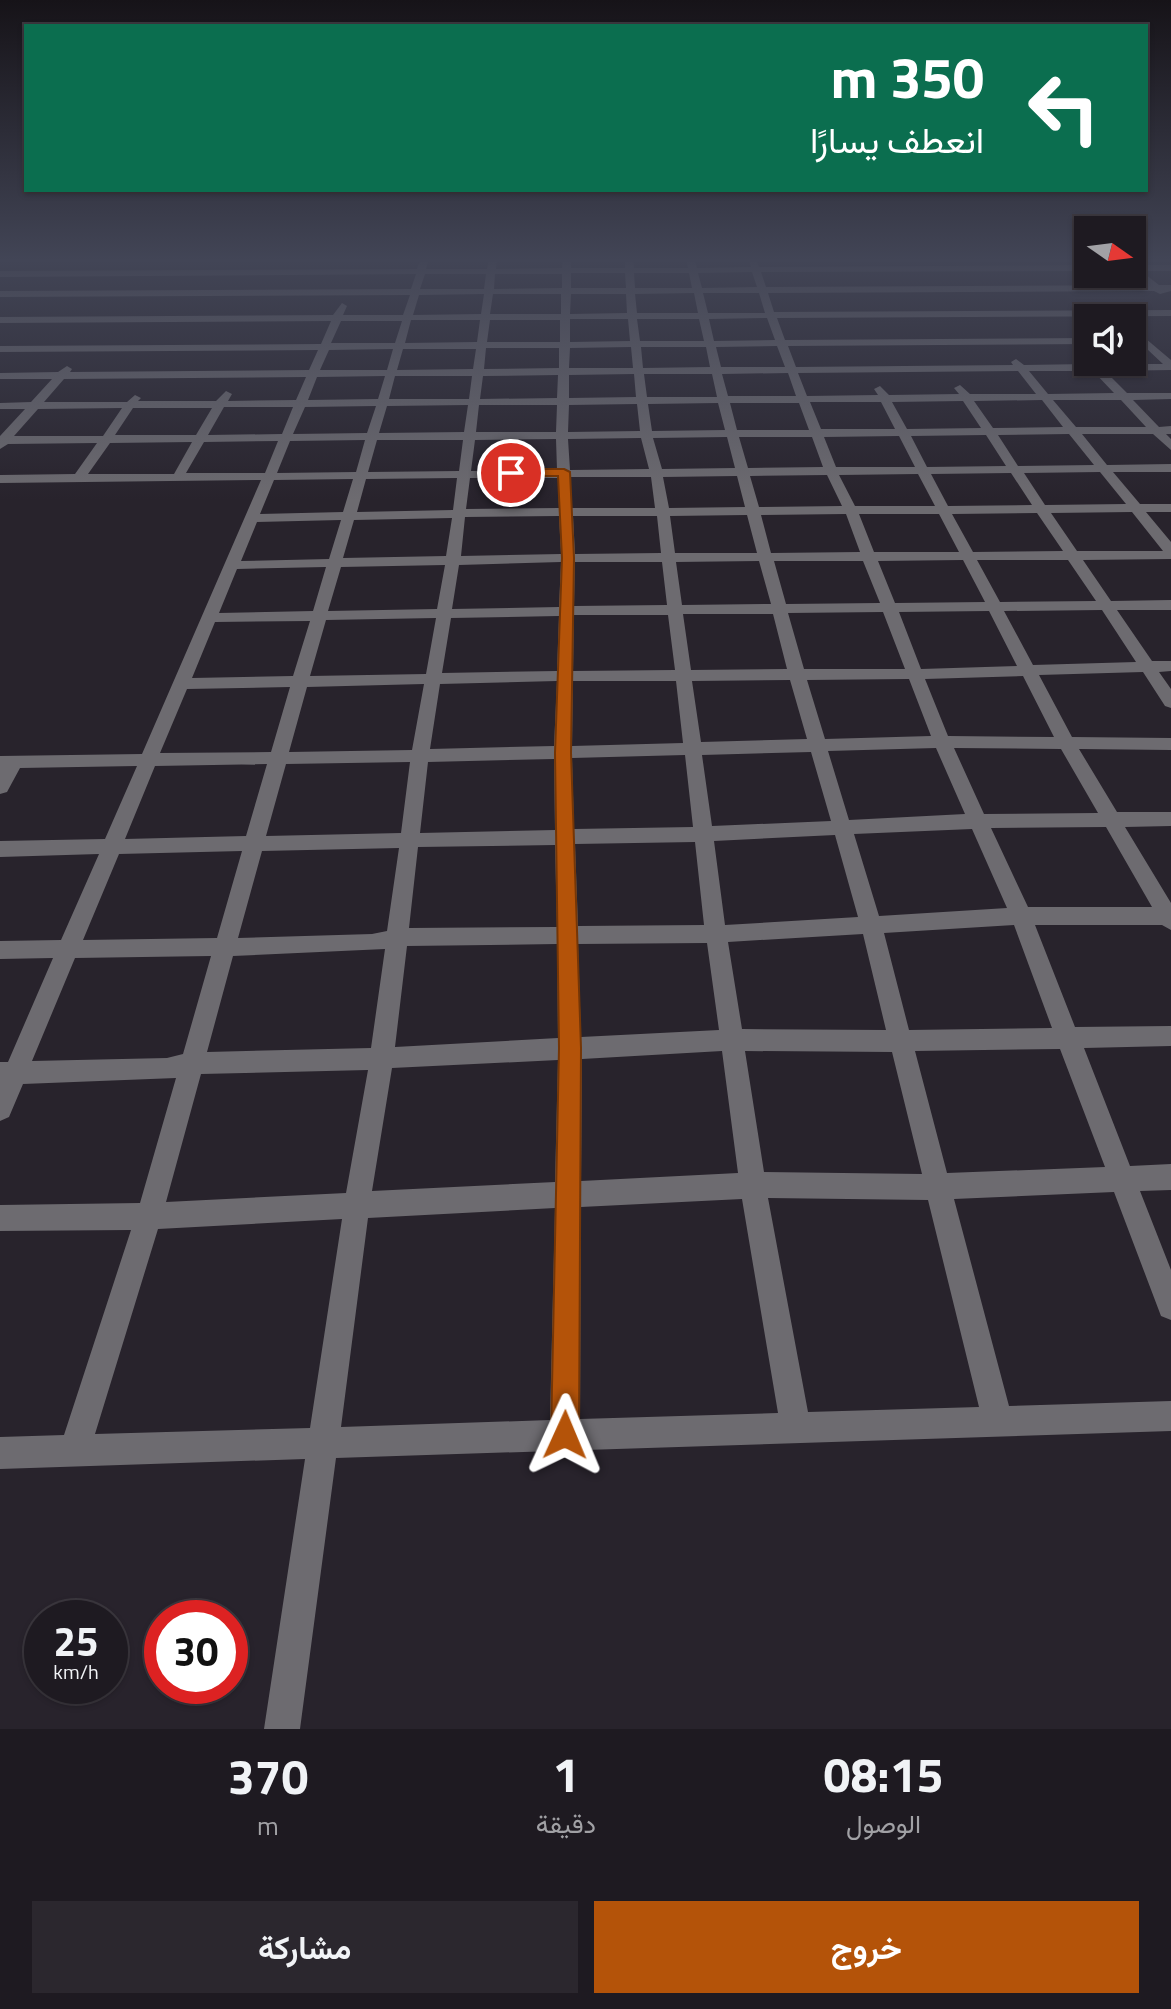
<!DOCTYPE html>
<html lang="ar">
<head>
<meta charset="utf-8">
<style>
  :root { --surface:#1e1a21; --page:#2b272e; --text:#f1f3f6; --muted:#a1a1a5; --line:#3c383f; --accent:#b45309 }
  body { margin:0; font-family:"Titillium Web",Vazirmatn,sans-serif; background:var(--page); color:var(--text); direction:rtl; height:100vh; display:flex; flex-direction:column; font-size:30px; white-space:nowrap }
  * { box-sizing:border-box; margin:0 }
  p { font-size:26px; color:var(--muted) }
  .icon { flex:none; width:44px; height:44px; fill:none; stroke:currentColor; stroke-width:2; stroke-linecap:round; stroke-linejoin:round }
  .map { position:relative; height:1729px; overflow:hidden; direction:ltr }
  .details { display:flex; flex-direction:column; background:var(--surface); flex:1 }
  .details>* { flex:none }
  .hud { position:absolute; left:24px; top:24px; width:1124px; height:168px; border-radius:0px; box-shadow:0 2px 6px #0004,0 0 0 2px var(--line); direction:rtl; background:#0b6e4f; color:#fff; overflow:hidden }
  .needle { width:52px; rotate:104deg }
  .tools { position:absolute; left:1074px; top:216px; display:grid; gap:16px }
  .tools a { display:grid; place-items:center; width:72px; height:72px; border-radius:0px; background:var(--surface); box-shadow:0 2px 6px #0004,0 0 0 2px var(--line); font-size:40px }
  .speed { position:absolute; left:24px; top:1600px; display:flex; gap:16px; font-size:40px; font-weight:700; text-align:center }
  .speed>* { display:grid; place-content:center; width:104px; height:104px; border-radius:50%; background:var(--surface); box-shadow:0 2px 6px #0004,0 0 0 2px var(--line); line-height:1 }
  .speed small { font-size:20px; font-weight:400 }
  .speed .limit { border:12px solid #d22; background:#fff; color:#111 }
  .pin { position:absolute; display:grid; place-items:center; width:68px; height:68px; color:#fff; margin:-34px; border:4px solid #fff; border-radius:50%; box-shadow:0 2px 8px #0007 }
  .me { position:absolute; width:88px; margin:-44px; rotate:1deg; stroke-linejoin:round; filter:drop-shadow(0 0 6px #0008) }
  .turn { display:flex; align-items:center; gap:28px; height:168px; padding:0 32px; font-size:36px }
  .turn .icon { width:104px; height:104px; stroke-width:2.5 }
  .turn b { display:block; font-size:56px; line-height:68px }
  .eta { display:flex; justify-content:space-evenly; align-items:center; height:136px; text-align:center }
  .eta b { font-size:48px; font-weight:700; line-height:56px }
  .button { display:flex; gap:16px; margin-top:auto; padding:16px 32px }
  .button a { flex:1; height:92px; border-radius:0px; background:var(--accent); color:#fff; font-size:32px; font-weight:700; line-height:92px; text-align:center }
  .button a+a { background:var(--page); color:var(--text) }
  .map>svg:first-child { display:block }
</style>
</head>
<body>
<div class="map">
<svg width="1171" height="1729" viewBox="0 0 1171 1729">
  <rect width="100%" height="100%" fill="#28232c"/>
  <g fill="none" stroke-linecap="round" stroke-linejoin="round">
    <path fill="#6d6b70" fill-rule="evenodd" d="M421,258H429L426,269H487L489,258H497L496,269L562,268L563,258H571V268H625V258H633L634,268H688L686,258H694L697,268L751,267L748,258H756L759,267L1088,265V271L761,272L766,287L1148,285L1132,272V265H1171V271H1141L1159,285H1171V291L1160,294L1154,291L768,293L774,312L1171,310V316L777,318L785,340L1088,338V344L788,346L796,367L1013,365L1011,362L1016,359L1024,365L1087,364L1088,360L1099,364H1163L1132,335V327L1171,360V370L1105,371L1127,393H1171V399L1133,400L1159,427L1171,426V434H1166L1171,439V450L1153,434H1082L1107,465L1171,464V472H1113L1140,504H1171V512H1146L1171,542V559L1083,560L1111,601L1171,600V610H1117L1152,661H1171V671L1159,672L1171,689V708L1165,706L1143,672L1039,675L1072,737L1171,738V750L1079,749L1117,812H1171V826L1125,827L1171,903V930L1162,925H1035L1075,1027L1171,1026V1046L1084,1048L1130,1166L1171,1164V1190L1140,1191L1171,1270V1320L1161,1316L1114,1192L954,1199L1009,1406L1171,1401V1431L336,1458L300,1729H264L305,1459L0,1469V1437L64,1435L131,1230L0,1231V1205L140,1203L176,1078L23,1084L9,1117L0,1121V1062H8L53,958L0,959V941L61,940L99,854L0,857V841L105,839L137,766L20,768L7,792L0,794V756L142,754L261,480L0,483V475L75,474L97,443L8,444L0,449V436L25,409H0V403L31,402L52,379H0V373L58,372L67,366L72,369L70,372L309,370L318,350L0,352V346L321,344L331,321L0,323V317L333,315L342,303L347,306L343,315H403L410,295L0,297V291L411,289L416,274L0,277V271L417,269ZM752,272L757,287L702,288L698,273ZM571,273H625L626,288H571ZM634,273H689L692,288H635ZM425,274H486L484,289H420ZM495,274H562V288L494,289ZM694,293L698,313H637L635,294ZM703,293H759L765,313H708ZM484,294L481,314L413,315L419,295ZM493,294H561V314H490ZM571,294H626L627,313L570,314ZM767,318L775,340L714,341L709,319ZM570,319H628L630,341L570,342ZM637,319H699L704,341H640ZM411,320H480L477,342L405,343ZM490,320H560V342H487ZM341,321H402L395,343H331ZM777,346L785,367H721L716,347ZM631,347L633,368H569L570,348ZM641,347H706L710,367L643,368ZM486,348H559V368L484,369ZM393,349L387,370H320L329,350ZM403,349H476L473,369L397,370ZM1018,371L1036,394H970L960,385L954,388L959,394L889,395L880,386L874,389L878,395L807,396L798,373ZM1029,371H1093L1114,393L1048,394ZM788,373L796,396H728L722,374ZM634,374L636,397L569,398V375ZM644,374H712L717,397H647ZM558,375L557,398L480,399L483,376ZM385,376L378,399L308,400L317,377ZM395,376H472L469,399H389ZM306,377L296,400L228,401L232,394L226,391L216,401H138L141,398L135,395L127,402H44L64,379ZM1042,400L1063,427L993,428L974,401ZM1053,400H1121L1146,427H1076ZM963,401L981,428L907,429L892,402ZM810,402H881L895,429H821ZM718,403L725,430L652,431L648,404ZM730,403H799L809,430H737ZM637,404L640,431L568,432L569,405ZM468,405L464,432L379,433L387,406ZM479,405H557L556,432H476ZM376,406L367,433L293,434L305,407ZM224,407H293L282,434L208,435ZM122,408L103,436H14L38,409ZM133,408H212L196,435H115ZM1069,434L1094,465L1018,466L998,435ZM986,435L1006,466L927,467L911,436ZM899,436L915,467H836L824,437ZM727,437L735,468L662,469L653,438ZM739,437H812L823,467L748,468ZM641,438L649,469L570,470L568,439ZM556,439L557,470L471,471L475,440ZM365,440L356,472L277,473L290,441ZM377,440H463L459,471L368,472ZM278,441L265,473H186L204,442ZM192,442L174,474H88L110,443ZM1100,472L1126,504L1045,505L1024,473ZM1011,473L1032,505L948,506L931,474ZM918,474L935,506H855L839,475ZM827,475L842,506L759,507L750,476ZM737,476L745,507L669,508L663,477ZM570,477H651L655,508H572ZM457,478L453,510L357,512L366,479ZM470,478H558L559,508L466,509ZM353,479L343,512L260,514L274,480ZM1132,512L1163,551H1077L1051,513ZM1037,513L1063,551L973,552L952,514ZM846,514L860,552L771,553L761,515ZM859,514H939L959,552H874ZM747,515L757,553H675L670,516ZM559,516L561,554L461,556L465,517ZM573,516H657L661,553L575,554ZM452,518L446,556L343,558L354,520ZM341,520L329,559L241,561L257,522ZM963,560L985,602L895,603L878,561ZM977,560H1068L1096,601L1000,602ZM759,561L771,604L682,605L676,562ZM774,561H863L880,603L786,604ZM561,562L559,607L452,609L459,565ZM575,562H662L667,605L574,606ZM445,565L437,609L328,611L341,567ZM326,567L313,611L219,613L237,569ZM1102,610L1136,662L1033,665L1004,611ZM989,611L1017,666L921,669L899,612ZM883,612L905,669H804L788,613ZM683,614H773L787,669L691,670ZM574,615H668L675,670L573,671ZM559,616L557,671L442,673L451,618ZM436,618L426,674L310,676L326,620ZM310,621L293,676L192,678L215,622ZM1023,676L1054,737L948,736L925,679ZM909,679L931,736L825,739L807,680ZM790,680L807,739L701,742L692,681ZM557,681L554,746L430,749L440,684ZM573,681H676L683,743L572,746ZM424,684L412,750L289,752L307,687ZM290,687L271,752L160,753L187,689ZM936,748L965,814L849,820L828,751ZM954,748L1061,749L1098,813L984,814ZM811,752L831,821L712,826L702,755ZM685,755L693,827L574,829L572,758ZM554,759L555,830L420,833L428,762ZM410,762L401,833L266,836L286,764ZM267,764L246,836L125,839L155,766ZM1106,827L1152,907H1028L991,828ZM972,829L1007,908L879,916L854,834ZM835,835L858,917L725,925L714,841ZM695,842L704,925L578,926L575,844ZM555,845L557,927L409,928L418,847ZM399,848L387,931L372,934L238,938L262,851ZM242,851L217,938L83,940L119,854ZM1014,925L1052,1028L909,1030L884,933ZM863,934L886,1030L742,1029L728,942ZM707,943L719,1030L581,1037L578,944ZM557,944L558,1038L395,1047L407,946ZM385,949L371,1048L207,1052L233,956ZM211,956L183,1054L167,1058L32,1061L75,958ZM1060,1049L1105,1167L947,1173L915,1051ZM722,1051L738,1173L581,1181L582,1059ZM745,1051L892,1052L922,1174L764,1172ZM558,1060L555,1182L372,1191L392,1068ZM368,1070L346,1193L166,1202L201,1074ZM768,1198L928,1200L979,1407L808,1412ZM742,1199L778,1413L580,1419L581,1207ZM555,1208L550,1420L341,1427L368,1218ZM342,1219L310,1428L95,1434L158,1229Z"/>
  </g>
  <linearGradient id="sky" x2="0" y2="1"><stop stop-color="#161318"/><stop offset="0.52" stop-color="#424556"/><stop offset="1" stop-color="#424556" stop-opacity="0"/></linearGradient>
  <rect width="1171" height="500" fill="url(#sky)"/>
  <polygon fill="#b45309" stroke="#753606" stroke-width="2" points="564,469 570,472 574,558 571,753 581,1048 579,1435 575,1445 565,1449 555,1445 551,1435 559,1048 555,753 562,558 558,476 511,476 505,473 511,469"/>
</svg>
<div class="tools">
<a><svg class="needle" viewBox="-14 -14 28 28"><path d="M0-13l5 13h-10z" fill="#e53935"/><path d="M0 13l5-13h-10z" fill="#a1a1a5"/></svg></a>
<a><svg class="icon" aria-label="sound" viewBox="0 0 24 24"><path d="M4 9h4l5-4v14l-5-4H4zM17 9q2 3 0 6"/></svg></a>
</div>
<div class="speed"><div>25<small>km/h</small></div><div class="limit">30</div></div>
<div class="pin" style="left:511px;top:473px;background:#d93025"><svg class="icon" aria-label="arrive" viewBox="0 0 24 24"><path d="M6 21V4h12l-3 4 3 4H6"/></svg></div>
<svg class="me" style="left:565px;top:1435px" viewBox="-20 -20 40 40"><path d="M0-17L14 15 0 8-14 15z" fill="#b45309" stroke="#fff" stroke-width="4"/></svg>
<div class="hud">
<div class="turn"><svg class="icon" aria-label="left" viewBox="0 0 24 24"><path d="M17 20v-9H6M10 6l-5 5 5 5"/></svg><div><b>350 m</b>انعطف يسارًا</div></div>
</div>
</div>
<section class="details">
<div class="eta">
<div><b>08:15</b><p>الوصول</p></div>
<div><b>1</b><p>دقيقة</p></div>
<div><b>370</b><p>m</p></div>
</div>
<div class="button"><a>خروج</a><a>مشاركة</a></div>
</section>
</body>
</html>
